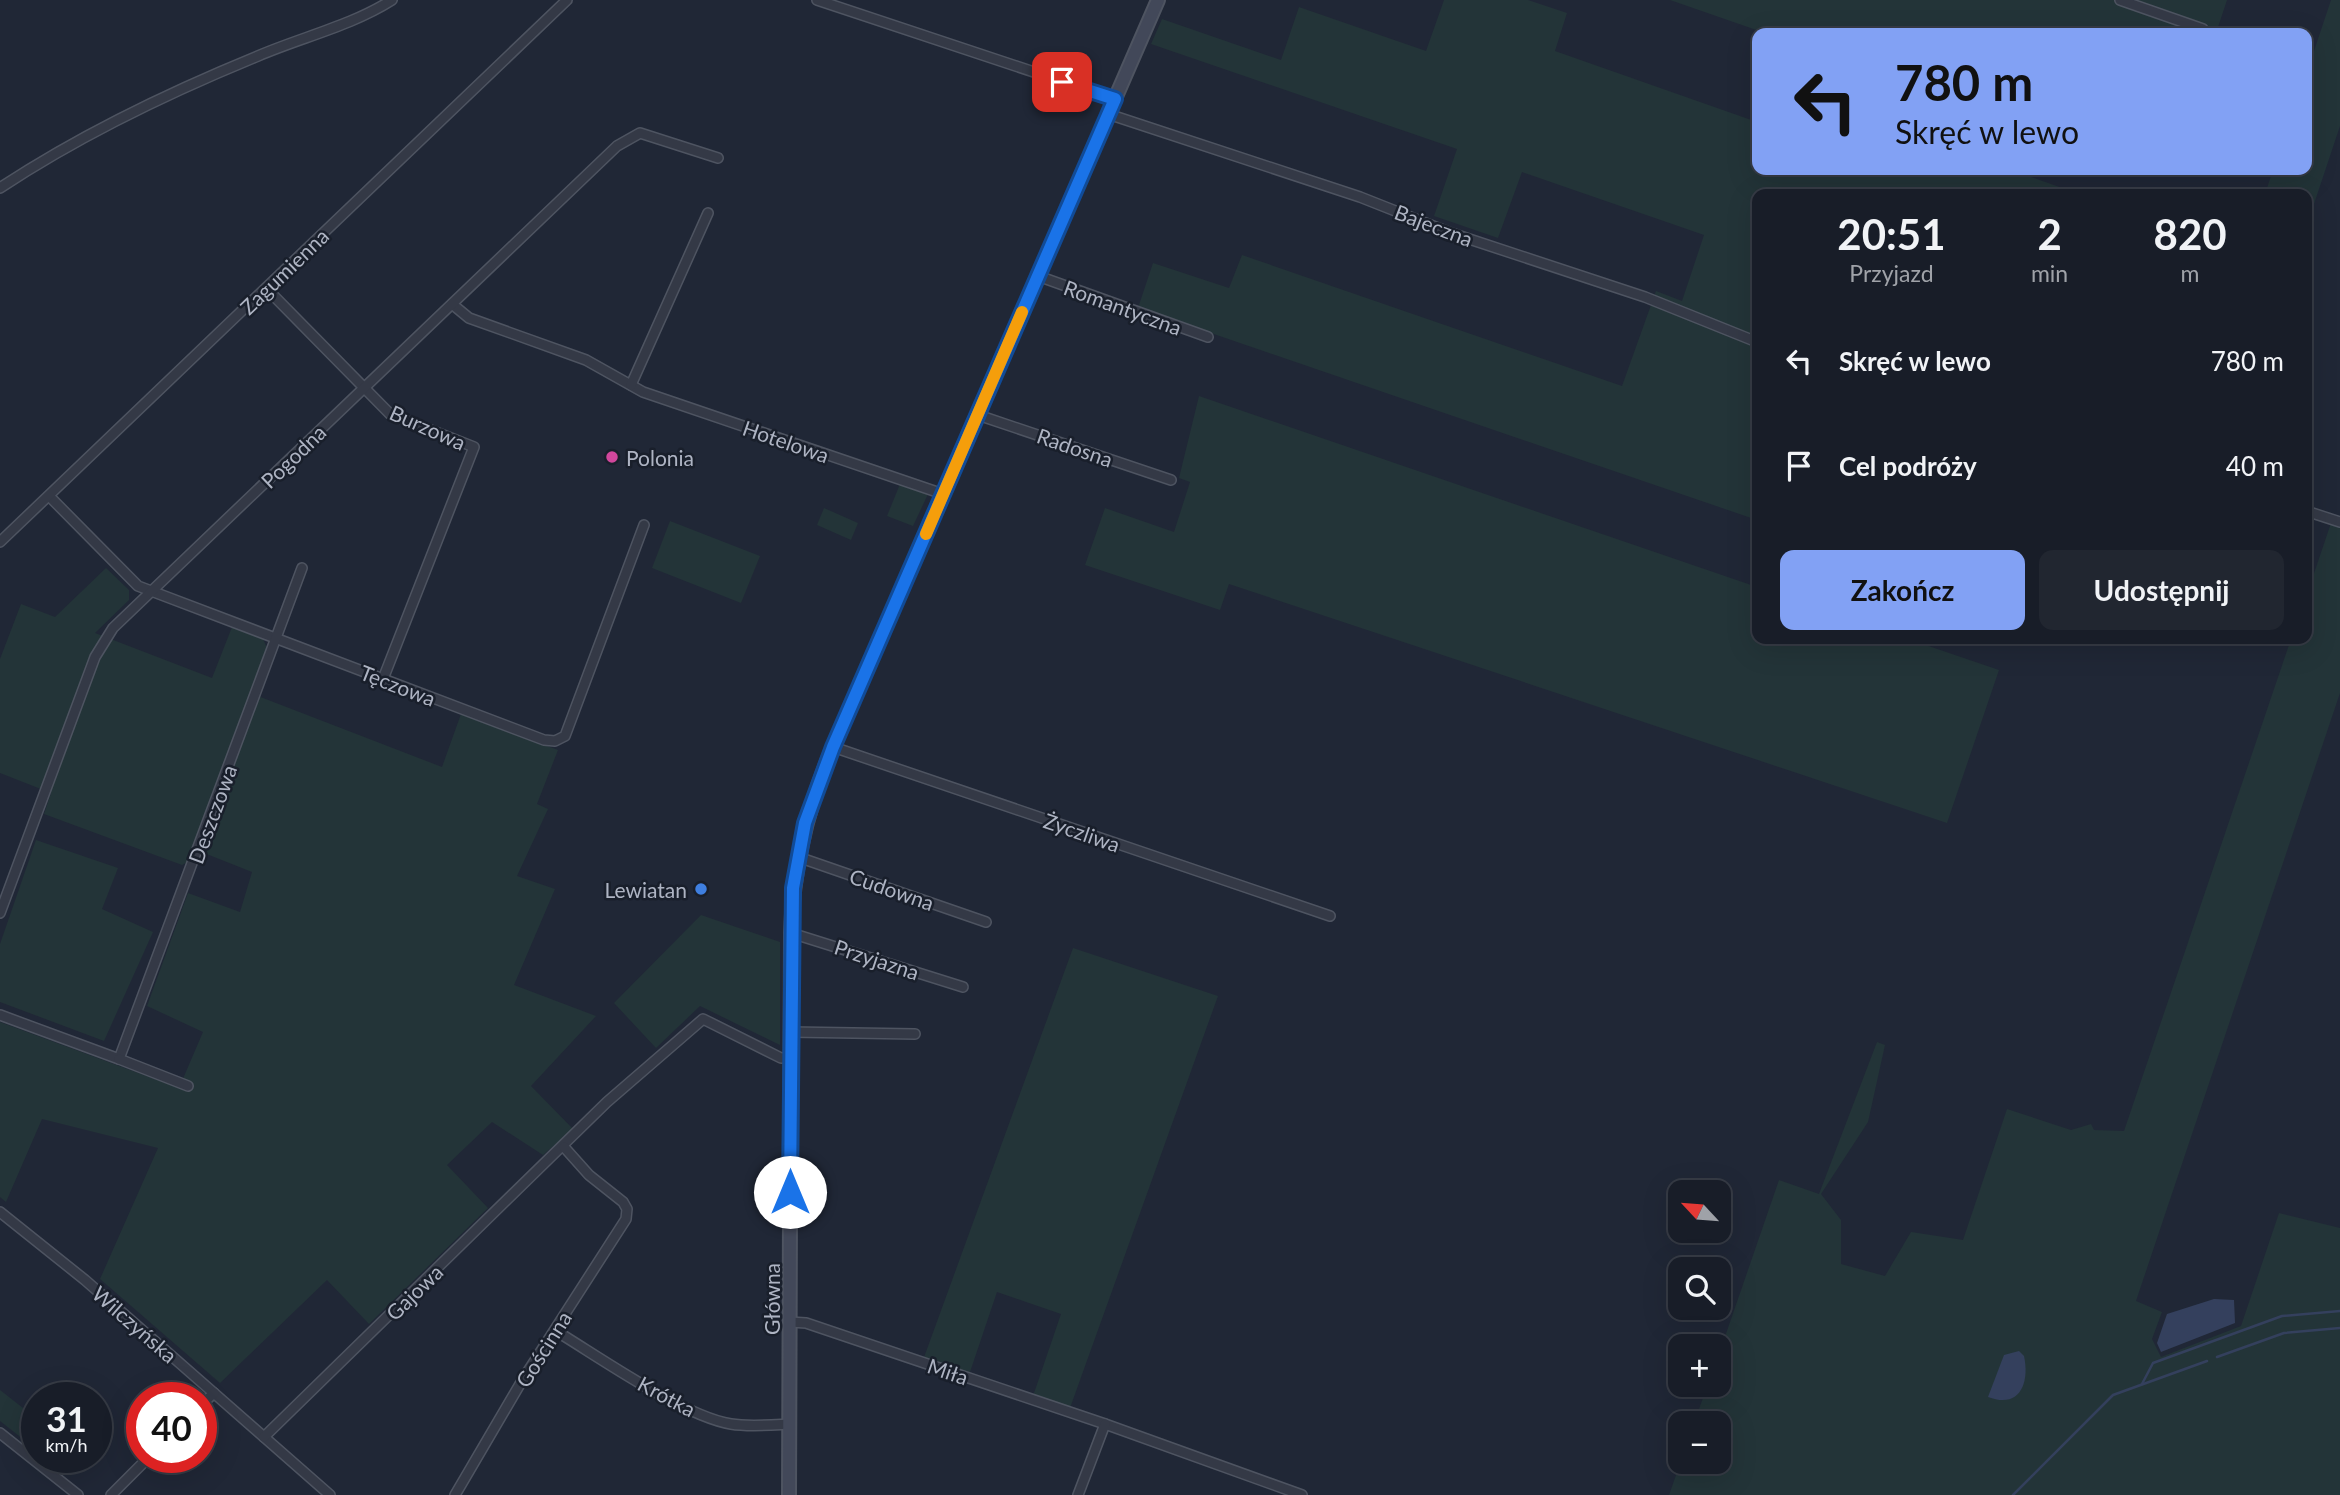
<!DOCTYPE html>
<html lang="pl">
<head>
<meta charset="utf-8">
<style>
  :root { --surface:#181d28; --page:#212630; --text:#f1f3f6; --muted:#9fa2a8; --line:#363b45; --accent:#82a1f4 }
  body { margin:0; font-family:Lato,sans-serif; background:var(--page); color:var(--text); height:100vh; display:flex; flex-direction:column; font-size:26px; white-space:nowrap }
  * { box-sizing:border-box; margin:0 }
  p { font-size:23px; color:var(--muted) }
  .icon { flex:none; width:38px; height:38px; fill:none; stroke:currentColor; stroke-width:2; stroke-linecap:round; stroke-linejoin:round }
  .map { position:relative; flex:1; overflow:hidden }
  .sheet { position:absolute; left:1752px; top:189px; width:560px; height:455px; display:flex; flex-direction:column; background:var(--surface); border-radius:14px; box-shadow:0 7px 28px #0002,0 0 0 2px var(--line) }
  .sheet>* { flex:none }
  .hud { position:absolute; left:1752px; top:28px; width:560px; height:147px; border-radius:14px; box-shadow:0 7px 28px #0002,0 0 0 2px var(--line); background:#82a1f4; color:#111; overflow:hidden }
  .needle { width:46px; rotate:296deg }
  .buttons { position:absolute; left:1668px; top:1180px; display:grid; gap:14px }
  .buttons a { display:grid; place-items:center; width:63px; height:63px; border-radius:14px; background:var(--surface); box-shadow:0 7px 28px #0002,0 0 0 2px var(--line); font-size:35px }
  .speed { position:absolute; left:21px; top:1382px; display:flex; gap:14px; font-size:35px; font-weight:700; text-align:center }
  .speed>* { display:grid; place-content:center; width:91px; height:91px; border-radius:50%; background:var(--surface); box-shadow:0 7px 28px #0002,0 0 0 2px var(--line); line-height:1 }
  .speed small { font-size:18px; font-weight:400 }
  .speed .limit { border:10px solid #d22; background:#fff; color:#111 }
  .pin { position:absolute; display:grid; place-items:center; width:60px; height:60px; color:#fff; margin:-30px; border-radius:14px; box-shadow:0 4px 10px #0006 }
  .me { position:absolute; width:77px; margin:-38px; rotate:0deg; stroke-linejoin:round; filter:drop-shadow(0 0 5px #0008) }
  .turn { display:flex; align-items:center; gap:24px; height:147px; padding:0 28px; font-size:32px }
  .turn .icon { width:91px; height:91px; stroke-width:2.5 }
  .turn b { display:block; font-size:49px; line-height:60px }
  .eta { display:flex; justify-content:space-evenly; align-items:center; height:119px; text-align:center }
  .eta b { font-size:42px; font-weight:700; line-height:49px }
  .button { display:flex; gap:14px; margin-top:auto; padding:14px 28px }
  .button a { flex:1; height:80px; border-radius:14px; background:var(--accent); color:#111; font-size:28px; font-weight:700; line-height:80px; text-align:center }
  .button a+a { background:var(--page); color:var(--text) }
  ul { padding:0; list-style:none }
  li { display:flex; align-items:center; gap:21px; height:105px; padding:0 28px }
  li div { flex:1 }
  li b { display:block; font-size:26px }
  li em { font-style:normal }
  .map>svg:first-child { display:block }
</style>
</head>
<body>
<div class="map">
<svg width="2340" height="1495" viewBox="0 0 2340 1495">
  <rect width="100%" height="100%" fill="#202736"/>
  <g fill="#233438">
    <polygon points="1444,0 1528,0 1567,13 1555,51 1757,122 1757,170 2012,170 2079,194 1757,194 1757,520 1138,308 1153,263 1229,288 1242,255 1622,386 1656,291 1682,301 1704,235 1522,172 1498,238 1434,216 1457,149 1151,44 1162,19 1281,60 1299,7 1426,51"/>
    <polygon points="1670,0 2227,0 2216,33 1765,33"/>
    <polygon points="2331,0 2340,0 2340,126 2307,225 2306,194 2265,194 2273,170 2306,170 2307,72"/>
    <polygon points="1199,396 1757,587 1757,639 1908,639 1999,670 1947,823 1229,584 1220,610 1085,565 1105,508 1174,532 1190,482 1179,478"/>
    <polygon points="900,484 928,494 913,526 887,516"/>
    <polygon points="824,508 858,523 851,540 817,525"/>
    <polygon points="670,521 760,556 741,603 652,568"/>
    <polygon points="2331,523 2340,526 2340,693 2136,1301 2162,1312 2152,1339 2161,1357 2241,1326 2279,1213 2340,1228 2340,1495 1669,1495 1681,1461 1718,1461 1718,1423 1694,1423 1708,1384 1718,1384 1719,1354 1779,1180 1819,1194 1877,1042 1885,1045 1868,1122 1821,1194 1841,1220 1841,1264 1885,1276 1911,1232 1963,1240 2007,1109 2071,1130 2091,1124 2094,1130 2124,1131 2291,639 2306,639 2307,594"/>
    <polygon points="106,568 129,590 129,600 95,633 212,678 232,627 263,639 267,648 250,693 442,767 461,714 558,750 537,804 548,809 517,876 555,889 514,985 596,1016 531,1086 573,1129 543,1155 492,1122 447,1165 488,1208 369,1324 327,1280 220,1383 100,1279 158,1148 42,1119 6,1202 0,1197 0,1022 179,1088 203,1032 147,1006 188,893 240,912 252,872 204,853 182,865 44,814 51,793 0,773 0,659 21,604 55,617"/>
    <polygon points="36,840 118,868 102,909 153,932 104,1041 0,1002 0,944"/>
    <polygon points="701,915 780,942 780,1045 700,1006 656,1048 614,1003"/>
    <polygon points="1073,948 1218,996 1070,1408 1033,1396 1061,1314 997,1292 969,1375 923,1360"/>
    <polygon points="0,1390 37,1419 37,1450 0,1421"/>
  </g>
  <g fill="#34405d">
    <polygon points="2214,1299 2234,1300 2235,1323 2161,1352 2157,1343 2167,1314"/>
    <path d="M2019,1351L2024,1356C2030,1384 2019,1409 1988,1397L2004,1355Z"/>
  </g>
  <g fill="none" stroke-linecap="round" stroke-linejoin="round">
    <g stroke="#34405d" stroke-width="2.5">
      <polyline points="2217,1357 2284,1333 2340,1328"/>
      <polyline points="2142,1384 2153,1363 2282,1316 2340,1311"/>
      <polyline points="2013,1495 2113,1395 2207,1361"/>
    </g>
    <g stroke="#4e5461" stroke-width="12">
      <g id="street">
        <polyline points="817,0 1115,99"/>
        <polyline points="2120,0 2203,29"/>
        <polyline points="1108,114 1360,197 1451,233 1645,297 1757,342"/>
        <path d="M0,188C80,135 170,92 258,56C302,37 351,26 392,0"/>
        <polyline points="1038,276 1208,337"/>
        <polyline points="266,288 390,414 474,447 383,679"/>
        <polyline points="452,304 469,318 586,360 643,392 943,494"/>
        <polyline points="631,385 708,213"/>
        <polyline points="978,415 1171,480"/>
        <polyline points="50,497 138,586 544,740 555,741 565,736 644,525"/>
        <polyline points="2306,511 2340,522"/>
        <polyline points="0,542 567,0"/>
        <polyline points="833,747 1330,916"/>
        <polyline points="798,857 986,922"/>
        <polyline points="0,913 95,657 113,628 617,146 640,133 718,158"/>
        <polyline points="791,933 963,987"/>
        <polyline points="0,1015 119,1059 302,568"/>
        <polyline points="791,1032 915,1034"/>
        <polyline points="119,1059 188,1086"/>
        <polyline points="0,1212 85,1280 330,1495"/>
        <polyline points="790,1322 806,1323 1105,1424 1302,1495"/>
        <path d="M556,1331C599,1357 683,1416 731,1424C749,1427 771,1425 789,1424"/>
        <polyline points="201,1405 214,1393"/>
        <polyline points="0,1433 78,1495"/>
        <polyline points="264,1437 607,1102 703,1019 781,1058 791,1058"/>
        <polyline points="111,1495 148,1458"/>
        <polyline points="455,1495 523,1379 626,1219 627,1209 623,1202 589,1175 564,1147"/>
        <polyline points="1078,1495 1105,1424"/>
      </g>
    </g>
    <g stroke="#4e5461" stroke-width="16">
      <path id="secondary" d="M789,1495L791,933C793,867 807,808 833,747L1158,0"/>
    </g>
    <use href="#street" stroke="#343946" stroke-width="9"/>
    <use href="#secondary" stroke="#424859" stroke-width="12"/>
  </g>
  <g fill="none" stroke-linecap="round" stroke-linejoin="round">
    <g stroke="#114b97" stroke-width="18">
      <polyline id="route" points="790,1192 793,888 805,823 833,747 1115,99 1062,82"/>
    </g>
    <use href="#route" stroke="#1a73e8" stroke-width="12"/>
    <polyline stroke="#f59e0b" stroke-width="12" points="926,534 1022,312"/>
  </g>
  <circle fill="#d1479c" stroke="#191f2b" stroke-width="2.5" cx="612" cy="457" r="7"/>
  <circle fill="#3f7fe0" stroke="#191f2b" stroke-width="2.5" cx="701" cy="889" r="7"/>
  <g text-anchor="middle" dominant-baseline="central" stroke-width="5" stroke-linejoin="round" paint-order="stroke">
    <g font-size="21" fill="#aeb4c3" stroke="#191f2b">
      <text transform="translate(1434 225) rotate(21)">Bajeczna</text>
      <text transform="translate(284 271) rotate(-44)">Zagumienna</text>
      <text transform="translate(1123 307) rotate(20)">Romantyczna</text>
      <text transform="translate(428 427) rotate(24)">Burzowa</text>
      <text transform="translate(786 441) rotate(19)">Hotelowa</text>
      <text transform="translate(1075 447) rotate(19)">Radosna</text>
      <text transform="translate(293 456) rotate(-44)">Pogodna</text>
      <text transform="translate(398 685) rotate(21)">Tęczowa</text>
      <text transform="translate(212 814) rotate(-70)">Deszczowa</text>
      <text transform="translate(1082 832) rotate(19)">Życzliwa</text>
      <text transform="translate(892 889) rotate(19)">Cudowna</text>
      <text transform="translate(877 959) rotate(18)">Przyjazna</text>
      <text transform="translate(414 1292) rotate(-44)">Gajowa</text>
      <text transform="translate(771 1299) rotate(-90)">Główna</text>
      <text transform="translate(135 1324) rotate(41)">Wilczyńska</text>
      <text transform="translate(543 1349) rotate(-58)">Gościnna</text>
      <text transform="translate(948 1371) rotate(19)">Miła</text>
      <text transform="translate(667 1396) rotate(28)">Krótka</text>
    </g>
    <g font-size="21" fill="#aeb4c3" stroke="#191f2b" text-anchor="start">
      <text x="626" y="457">Polonia</text>
      <text x="687" y="889" text-anchor="end">Lewiatan</text>
    </g>
  </g>
</svg>
<div class="buttons">
<a><svg class="needle" viewBox="-14 -14 28 28"><path d="M0-13l5 13h-10z" fill="#e53935"/><path d="M0 13l5-13h-10z" fill="#9fa2a8"/></svg></a>
<a><svg class="icon" aria-label="search" viewBox="0 0 24 24"><circle cx="10" cy="10" r="6"/><path d="M15 15l6 6"/></svg></a>
<a>+</a>
<a>−</a>
</div>
<div class="speed"><div>31<small>km/h</small></div><div class="limit">40</div></div>
<div class="pin" style="left:1062px;top:82px;background:#d93025"><svg class="icon" aria-label="arrive" viewBox="0 0 24 24"><path d="M6 21V4h12l-3 4 3 4H6"/></svg></div>
<svg class="me" style="left:790px;top:1192px" viewBox="-20 -20 40 40"><circle r="19" fill="#fff"/><path d="M0-13L10 11 0 6-10 11z" fill="#1a73e8"/></svg>
<div class="hud">
<div class="turn"><svg class="icon" aria-label="left" viewBox="0 0 24 24"><path d="M17 20v-9H6M10 6l-5 5 5 5"/></svg><div><b>780 m</b>Skręć w lewo</div></div>
</div>
<section class="sheet">
<div class="eta">
<div><b>20:51</b><p>Przyjazd</p></div>
<div><b>2</b><p>min</p></div>
<div><b>820</b><p>m</p></div>
</div>
<ul>
<li><svg class="icon" aria-label="left" viewBox="0 0 24 24"><path d="M17 20v-9H6M10 6l-5 5 5 5"/></svg><div><b>Skręć w lewo</b></div><em>780 m</em></li>
<li><svg class="icon" aria-label="arrive" viewBox="0 0 24 24"><path d="M6 21V4h12l-3 4 3 4H6"/></svg><div><b>Cel podróży</b></div><em>40 m</em></li>
</ul>
<div class="button"><a>Zakończ</a><a>Udostępnij</a></div>
</section>
</div>
</body>
</html>
